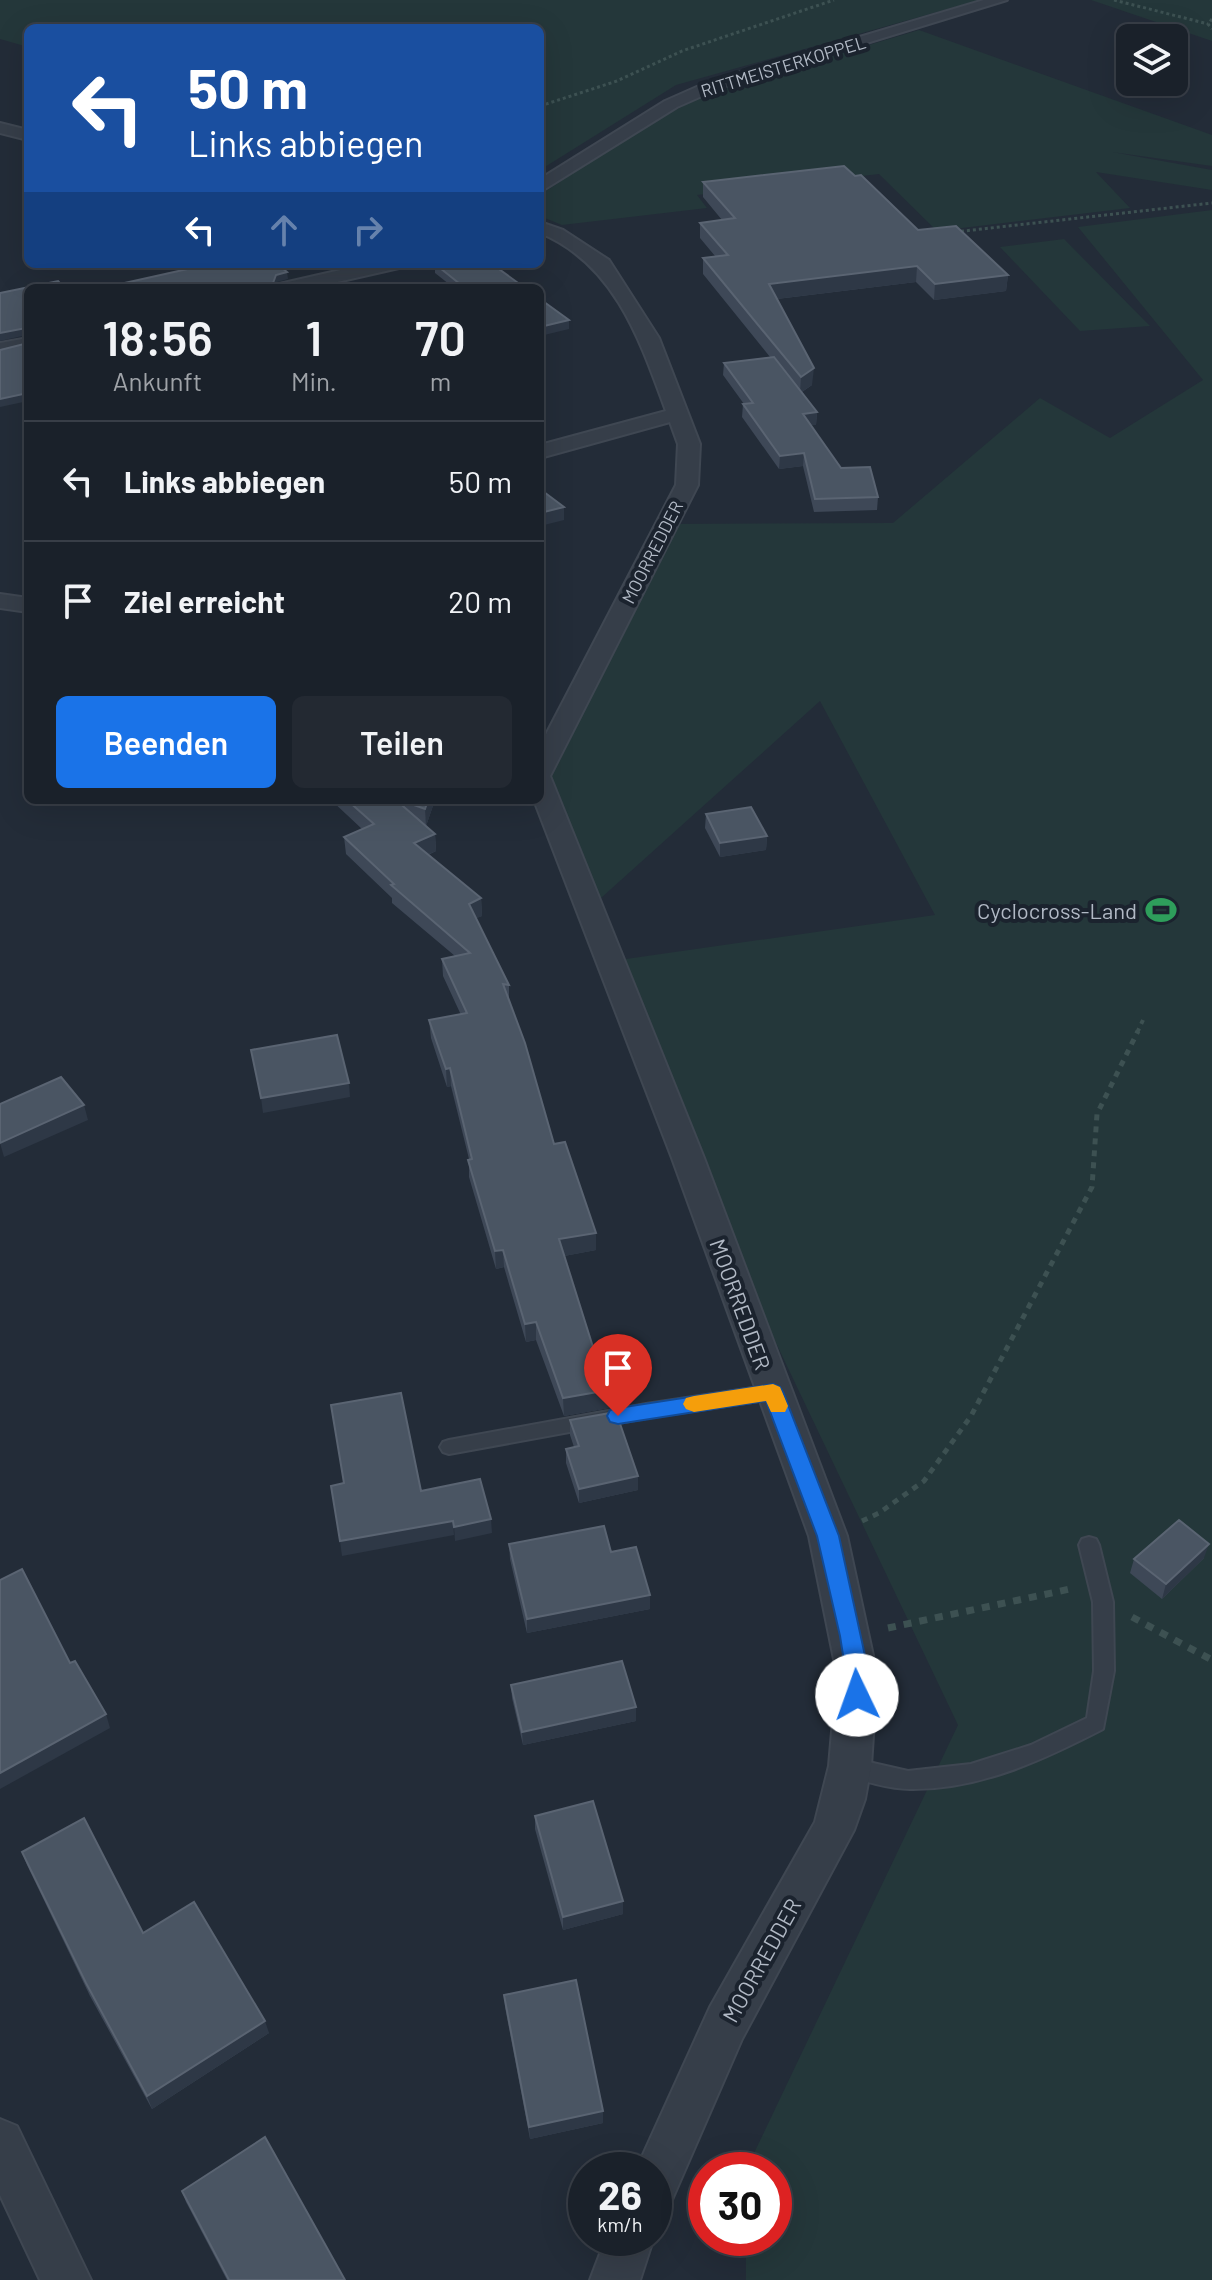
<!DOCTYPE html>
<html lang="de">
<head>
<meta charset="utf-8">
<style>
  :root { --surface:#1a212a; --page:#232932; --text:#f1f3f6; --muted:#9fa3a8; --line:#383e47; --accent:#1a73e8 }
  body { margin:0; font-family:Barlow,sans-serif; background:var(--page); color:var(--text); height:100vh; display:flex; flex-direction:column; font-size:30px; white-space:nowrap }
  * { box-sizing:border-box; margin:0 }
  p { font-size:26px; color:var(--muted) }
  .icon { flex:none; width:44px; height:44px; fill:none; stroke:currentColor; stroke-width:2; stroke-linecap:round; stroke-linejoin:round }
  .map { position:relative; flex:1; overflow:hidden }
  .panel { position:absolute; left:24px; top:284px; width:520px; height:520px; display:flex; flex-direction:column; background:var(--surface); border-radius:12px; box-shadow:0 8px 32px #0002,0 0 0 2px var(--line) }
  .panel>* { flex:none }
  .hud { position:absolute; left:24px; top:24px; width:520px; height:244px; border-radius:12px; box-shadow:0 8px 32px #0002,0 0 0 2px var(--line); background:#1a4fa0; color:#fff; overflow:hidden }
  .tools { position:absolute; left:1116px; top:24px; display:grid; gap:16px }
  .tools a { display:grid; place-items:center; width:72px; height:72px; border-radius:12px; background:var(--surface); box-shadow:0 8px 32px #0002,0 0 0 2px var(--line); font-size:40px }
  .speed { position:absolute; left:568px; top:2152px; display:flex; gap:16px; font-size:40px; font-weight:700; text-align:center }
  .speed>* { display:grid; place-content:center; width:104px; height:104px; border-radius:50%; background:var(--surface); box-shadow:0 8px 32px #0002,0 0 0 2px var(--line); line-height:1 }
  .speed small { font-size:20px; font-weight:400 }
  .speed .limit { border:12px solid #d22; background:#fff; color:#111 }
  .pin { position:absolute; display:grid; place-items:center; width:68px; height:68px; color:#fff; margin:-82px -34px; border-radius:50% 50% 50% 0; rotate:-45deg; box-shadow:0 0 8px #0007 }
  .pin .icon { rotate:45deg }
  .me { position:absolute; width:88px; margin:-44px; rotate:357deg; stroke-linejoin:round; filter:drop-shadow(0 0 6px #0008) }
  .turn { display:flex; align-items:center; gap:28px; height:168px; padding:0 32px; font-size:36px }
  .turn .icon { width:104px; height:104px; stroke-width:2.5 }
  .turn b { display:block; font-size:56px; line-height:68px }
  .lanes { display:flex; align-items:center; height:76px; padding:0 32px; background:#0003; justify-content:center; gap:40px; direction:ltr }
  .lanes .off { opacity:.35 }
  .eta { display:flex; justify-content:space-evenly; align-items:center; height:136px; text-align:center }
  .eta b { font-size:48px; font-weight:600; line-height:56px }
  .primary-button { display:flex; gap:16px; margin-top:auto; padding:16px 32px }
  .primary-button a { flex:1; height:92px; border-radius:12px; background:var(--accent); color:#fff; font-size:32px; font-weight:600; line-height:92px; text-align:center }
  .primary-button a+a { background:var(--page); color:var(--text) }
  ul { padding:0; list-style:none }
  li { display:flex; align-items:center; gap:24px; height:120px; padding:0 32px; border-top:2px solid var(--line) }
  li div { flex:1 }
  li b { display:block; font-size:30px }
  li em { font-style:normal }
  .map>svg:first-child { display:block }
</style>
</head>
<body>
<div class="map">
<svg width="1212" height="2280" viewBox="0 0 1212 2280">
  <rect width="100%" height="100%" fill="#232c38"/>
  <g fill="#24373a">
    <polygon points="0,0 980,0 676,85 540,170 540,28 28,28 28,47 0,39"/>
    <polygon points="1091,0 1212,0 1212,41"/>
    <polygon points="919,30 1212,135 1212,166 1112,152 1212,170 1212,190 1096,172 1130,208 937,231 879,174 697,195 707,208 562,225 540,216 540,195 628,136 705,94"/>
    <polygon points="1212,210 1212,2280 746,2280 746,2238 774,2238 774,2170 746,2170 958,1725 688,1158 612,961 935,915 820,701 591,907 540,771 666,524 893,523 1040,398 1110,438 1203,380 1078,227"/>
    <polygon points="1064,239 1150,326 1080,331 1000,247"/>
  </g>
  <g fill="none" stroke-linecap="round" stroke-linejoin="round">
    <g stroke="#3f4752" stroke-width="4">
      <g id="service">
        <polygon points="773,1385 779,1387 782,1392 779,1397 773,1399 646,1418 449,1454 443,1452 440,1447 443,1442 449,1440 646,1404"/>
        <path d="M1089,1537L1096,1539L1099,1545L1113,1602L1114,1671L1103,1729C1043,1760 979,1790 910,1789C890,1789 862,1781 844,1774L841,1767L844,1760L851,1758L908,1771L971,1764L1031,1745L1087,1718L1094,1671L1093,1602L1079,1545L1082,1539Z"/>
      </g>
    </g>
    <g stroke="#3f4752" stroke-width="4">
      <g id="minor">
        <polygon points="984,0 1007,0 720,88 677,107 540,192 540,179 665,101 708,82"/>
        <polygon points="0,123 28,130 28,140 0,133"/>
        <path d="M540,222L563,230L609,260L659,338L700,444L698,485L550,776L704,1158L847,1536L877,1674L871,1766L865,1799L854,1830L742,2039L671,2202L654,2209V2170H636L710,2007L815,1822L829,1766L837,1674L809,1536L672,1158L534,800H540V746L676,485L678,444L670,422L540,458V445L666,411C640,340 615,264 540,233Z"/>
        <polygon points="367,264 401,264 399,268 311,288 276,288 279,284"/>
        <polygon points="28,338 28,350 0,355 0,343"/>
        <polygon points="0,594 28,598 28,612 0,608"/>
        <polygon points="0,2119 17,2126 91,2280 40,2280 0,2195"/>
        <polygon points="606,2238 654,2237 640,2280 590,2280"/>
      </g>
    </g>
    <g stroke="#3d5152" stroke-width="3" stroke-dasharray="3 3" stroke-linecap="butt">
      <polyline points="1114,0 1208,24"/>
      <polyline points="1212,19 1208,24 1212,29"/>
      <polyline points="540,106 617,81 682,51 834,0"/>
      <polyline points="955,232 1212,203"/>
    </g>
    <polyline stroke="#3d5152" stroke-width="4" stroke-dasharray="5 5" stroke-linecap="butt" points="1137,1033 1143,1020"/>
    <polyline stroke="#3d5152" stroke-width="5" stroke-dasharray="6 6" stroke-linecap="butt" points="862,1521 879,1513 924,1481 971,1416 1092,1187 1097,1114 1138,1031"/>
    <g stroke="#3d5152" stroke-width="7" stroke-dasharray="8 8" stroke-linecap="butt">
      <polyline points="1132,1617 1212,1660"/>
      <polyline points="888,1628 1070,1589"/>
    </g>
    <use href="#service" fill="#363e49" fill-rule="evenodd"/>
    <use href="#minor" fill="#363e49" fill-rule="evenodd"/>
  </g>
  <g fill="#3e4857">
    <polygon points="855,176 918,230 1008,275 1006,291 934,300 916,282 777,299 812,385 802,392 817,412 816,425 811,425 841,468 878,497 877,510 814,512 803,466 779,469 742,417 743,404 744,404 723,375 724,363 770,357 703,274 703,258 715,256 700,238 700,223 722,220 703,197 703,182"/>
    <polygon points="435,264 525,288 454,288 435,273"/>
    <polygon points="331,800 435,800 426,826 435,834 436,851 428,855 481,898 482,916 476,918 509,985 509,1001 554,1144 596,1233 596,1250 564,1256 593,1347 627,1401 609,1405 609,1408 564,1416 536,1340 526,1342 504,1267 496,1269 469,1177 469,1159 451,1086 447,1087 431,1038 429,1020 461,1015 443,976 442,959 455,956 392,903 392,898 346,854 344,837 362,829"/>
    <polygon points="706,814 767,836 766,850 720,857 705,828"/>
    <polygon points="570,1420 638,1490 579,1503 566,1463 566,1449 574,1447 570,1435"/>
    <polygon points="509,1544 611,1552 650,1609 527,1633 510,1559"/>
    <polygon points="1204,1558 1162,1599 1130,1573 1134,1559"/>
    <polygon points="511,1685 636,1721 523,1745 512,1698"/>
    <polygon points="535,1816 623,1914 563,1930 535,1829"/>
    <polygon points="22,1852 143,1933 269,2033 152,2109 90,1996 27,1865"/>
    <polygon points="504,1995 603,2123 530,2139 505,2007"/>
    <polygon points="182,2191 345,2280 227,2280 186,2202"/>
  </g>
  <g fill="#2e3846">
    <polygon points="917,266 916,282 768,300 769,284"/>
    <polygon points="287,272 288,279 277,282 275,288 273,283 276,275"/>
    <polygon points="1008,275 1006,291 934,300 935,284"/>
    <polygon points="569,320 569,329 540,336 540,327"/>
    <polygon points="26,328 27,335 0,341 0,333"/>
    <polygon points="814,368 812,385 800,393 801,377"/>
    <polygon points="28,393 28,401 0,407 0,399"/>
    <polygon points="817,412 816,425 802,426 803,414"/>
    <polygon points="804,453 803,466 779,469 780,456"/>
    <polygon points="564,507 564,520 540,526 540,513"/>
    <polygon points="428,800 435,800 426,826 425,809"/>
    <polygon points="435,834 436,851 415,860 414,843"/>
    <polygon points="767,836 766,850 720,857 720,843"/>
    <polygon points="481,898 482,916 470,921 469,904"/>
    <polygon points="450,1068 451,1086 447,1087 446,1069"/>
    <polygon points="349,1083 350,1097 263,1113 261,1098"/>
    <polygon points="84,1105 88,1120 4,1157 0,1143"/>
    <polygon points="596,1233 596,1250 559,1257 559,1239"/>
    <polygon points="503,1250 504,1267 496,1269 495,1251"/>
    <polygon points="536,1322 536,1340 526,1342 525,1324"/>
    <polygon points="627,1383 627,1401 609,1405 609,1408 564,1416 563,1398"/>
    <polygon points="638,1476 638,1490 579,1503 579,1489"/>
    <polygon points="491,1519 492,1533 455,1541 454,1527"/>
    <polygon points="453,1521 454,1535 342,1556 340,1541"/>
    <polygon points="1209,1544 1204,1558 1162,1599 1166,1584"/>
    <polygon points="650,1595 650,1609 527,1633 527,1619"/>
    <polygon points="636,1707 636,1721 523,1745 522,1732"/>
    <polygon points="106,1714 110,1728 0,1789 0,1773"/>
    <polygon points="623,1901 623,1914 563,1930 563,1917"/>
    <polygon points="265,2021 269,2033 152,2109 147,2096"/>
    <polygon points="603,2111 603,2123 530,2139 529,2127"/>
  </g>
  <g fill="#4a5563" stroke="#5a6472" stroke-width="2">
    <polygon points="844,166 855,176 861,175 918,230 956,226 1008,275 935,284 917,266 769,284 814,368 801,377 703,258 728,255 700,223 735,218 703,182"/>
    <polygon points="210,264 277,264 287,272 276,275 273,283 302,284 307,288 102,288"/>
    <polygon points="435,264 492,264 525,288 465,288"/>
    <polygon points="58,281 64,288 28,288 28,329 26,328 0,333 0,293"/>
    <polygon points="540,299 569,320 540,327"/>
    <polygon points="28,343 28,393 0,399 0,350"/>
    <polygon points="774,357 817,412 803,414 841,468 870,467 878,497 815,499 804,453 780,456 743,404 753,403 724,363"/>
    <polygon points="540,489 564,507 540,513"/>
    <polygon points="347,800 396,800 435,834 414,843 481,898 469,904 509,985 503,984 525,1043 554,1144 565,1142 596,1233 559,1239 593,1347 612,1343 627,1383 608,1387 609,1390 563,1398 536,1322 525,1324 503,1250 495,1251 468,1160 472,1159 450,1068 446,1069 429,1020 467,1013 442,959 470,953 391,885 394,884 344,837 374,824"/>
    <polygon points="400,800 428,800 425,809"/>
    <polygon points="751,807 767,836 720,843 706,814"/>
    <polygon points="337,1035 349,1083 261,1098 251,1050"/>
    <polygon points="61,1077 84,1105 0,1143 0,1104"/>
    <polygon points="401,1393 421,1491 480,1479 491,1519 454,1527 453,1521 340,1541 331,1486 344,1483 331,1405"/>
    <polygon points="616,1412 638,1476 579,1489 566,1449 579,1446 570,1420"/>
    <polygon points="1179,1520 1209,1544 1166,1584 1134,1559"/>
    <polygon points="604,1526 611,1552 636,1547 650,1595 527,1619 509,1544"/>
    <polygon points="22,1569 70,1663 75,1661 106,1714 0,1773 0,1580"/>
    <polygon points="622,1661 636,1707 522,1732 511,1685"/>
    <polygon points="593,1801 623,1901 563,1917 535,1816"/>
    <polygon points="84,1818 143,1933 194,1902 265,2021 147,2096 86,1983 22,1852"/>
    <polygon points="576,1980 603,2111 529,2127 504,1995"/>
    <polygon points="265,2137 345,2280 229,2280 182,2191"/>
  </g>
  <polygon fill="#1a73e8" stroke="#114b97" stroke-width="2" points="773,1384 780,1387 783,1392 839,1536 869,1674 865,1702 857,1705 848,1702 845,1695 846,1674 840,1636 817,1536 766,1401 618,1424 610,1422 607,1416 610,1410 618,1408"/>
  <polygon fill="#f59e0b" points="773,1384 780,1387 788,1406 785,1412 771,1412 766,1401 694,1412 686,1409 683,1404 686,1398 694,1396"/>
  <defs>
    <g id="stadium-bare" transform="scale(2.4)"><path d="M0-5a6.5 5 0 1 0 0 10a6.5 5 0 1 0 0-10ZM-3.5-1.8h7v3.6h-7Z" fill="#2e9e5b" stroke="#1b232e" stroke-width="2.5" paint-order="stroke"/></g>
  </defs>
  <g fill-rule="evenodd">
    <use href="#stadium-bare" x="1161" y="910"/>
  </g>
  <g text-anchor="middle" dominant-baseline="central" stroke-width="8" stroke-linejoin="round" paint-order="stroke">
    <g font-size="18" fill="#b1b9c5" stroke="#1b232e">
      <text transform="translate(783 66) rotate(-17)">RITTMEISTERKOPPEL</text>
      <text transform="translate(652 552) rotate(-63)">MOORREDDER</text>
    </g>
    <g font-size="22" fill="#b1b9c5" stroke="#1b232e" text-anchor="end">
      <text x="1137" y="910">Cyclocross-Land</text>
    </g>
    <g font-size="22" fill="#b1b9c5" stroke="#1b232e">
      <text transform="translate(741 1304) rotate(70)">MOORREDDER</text>
      <text transform="translate(761 1960) rotate(-61)">MOORREDDER</text>
    </g>
  </g>
</svg>
<div class="tools">
<a><svg class="icon" aria-label="layers" viewBox="0 0 24 24"><path d="M12 4l9 5-9 5-9-5zM3 14l9 5 9-5"/></svg></a>
</div>
<div class="speed"><div>26<small>km/h</small></div><div class="limit">30</div></div>
<div class="pin" style="left:618px;top:1416px;background:#d93025"><svg class="icon" aria-label="arrive" viewBox="0 0 24 24"><path d="M6 21V4h12l-3 4 3 4H6"/></svg></div>
<svg class="me" style="left:857px;top:1695px" viewBox="-20 -20 40 40"><circle r="19" fill="#fff"/><path d="M0-13L10 11 0 6-10 11z" fill="#1a73e8"/></svg>
<div class="hud">
<div class="turn"><svg class="icon" aria-label="left" viewBox="0 0 24 24"><path d="M17 20v-9H6M10 6l-5 5 5 5"/></svg><div><b>50 m</b>Links abbiegen</div></div>
<div class="lanes"><svg class="icon" aria-label="left" viewBox="0 0 24 24"><path d="M17 20v-9H6M10 6l-5 5 5 5"/></svg><svg class="icon off" aria-label="ahead" viewBox="0 0 24 24"><path d="M12 20V5M6 11l6-6 6 6"/></svg><svg class="icon off" aria-label="right" viewBox="0 0 24 24"><path d="M7 20v-9h11M14 6l5 5-5 5"/></svg></div>
</div>
<section class="panel">
<div class="eta">
<div><b>18:56</b><p>Ankunft</p></div>
<div><b>1</b><p>Min.</p></div>
<div><b>70</b><p>m</p></div>
</div>
<ul>
<li><svg class="icon" aria-label="left" viewBox="0 0 24 24"><path d="M17 20v-9H6M10 6l-5 5 5 5"/></svg><div><b>Links abbiegen</b></div><em>50 m</em></li>
<li><svg class="icon" aria-label="arrive" viewBox="0 0 24 24"><path d="M6 21V4h12l-3 4 3 4H6"/></svg><div><b>Ziel erreicht</b></div><em>20 m</em></li>
</ul>
<div class="primary-button"><a>Beenden</a><a>Teilen</a></div>
</section>
</div>
</body>
</html>
